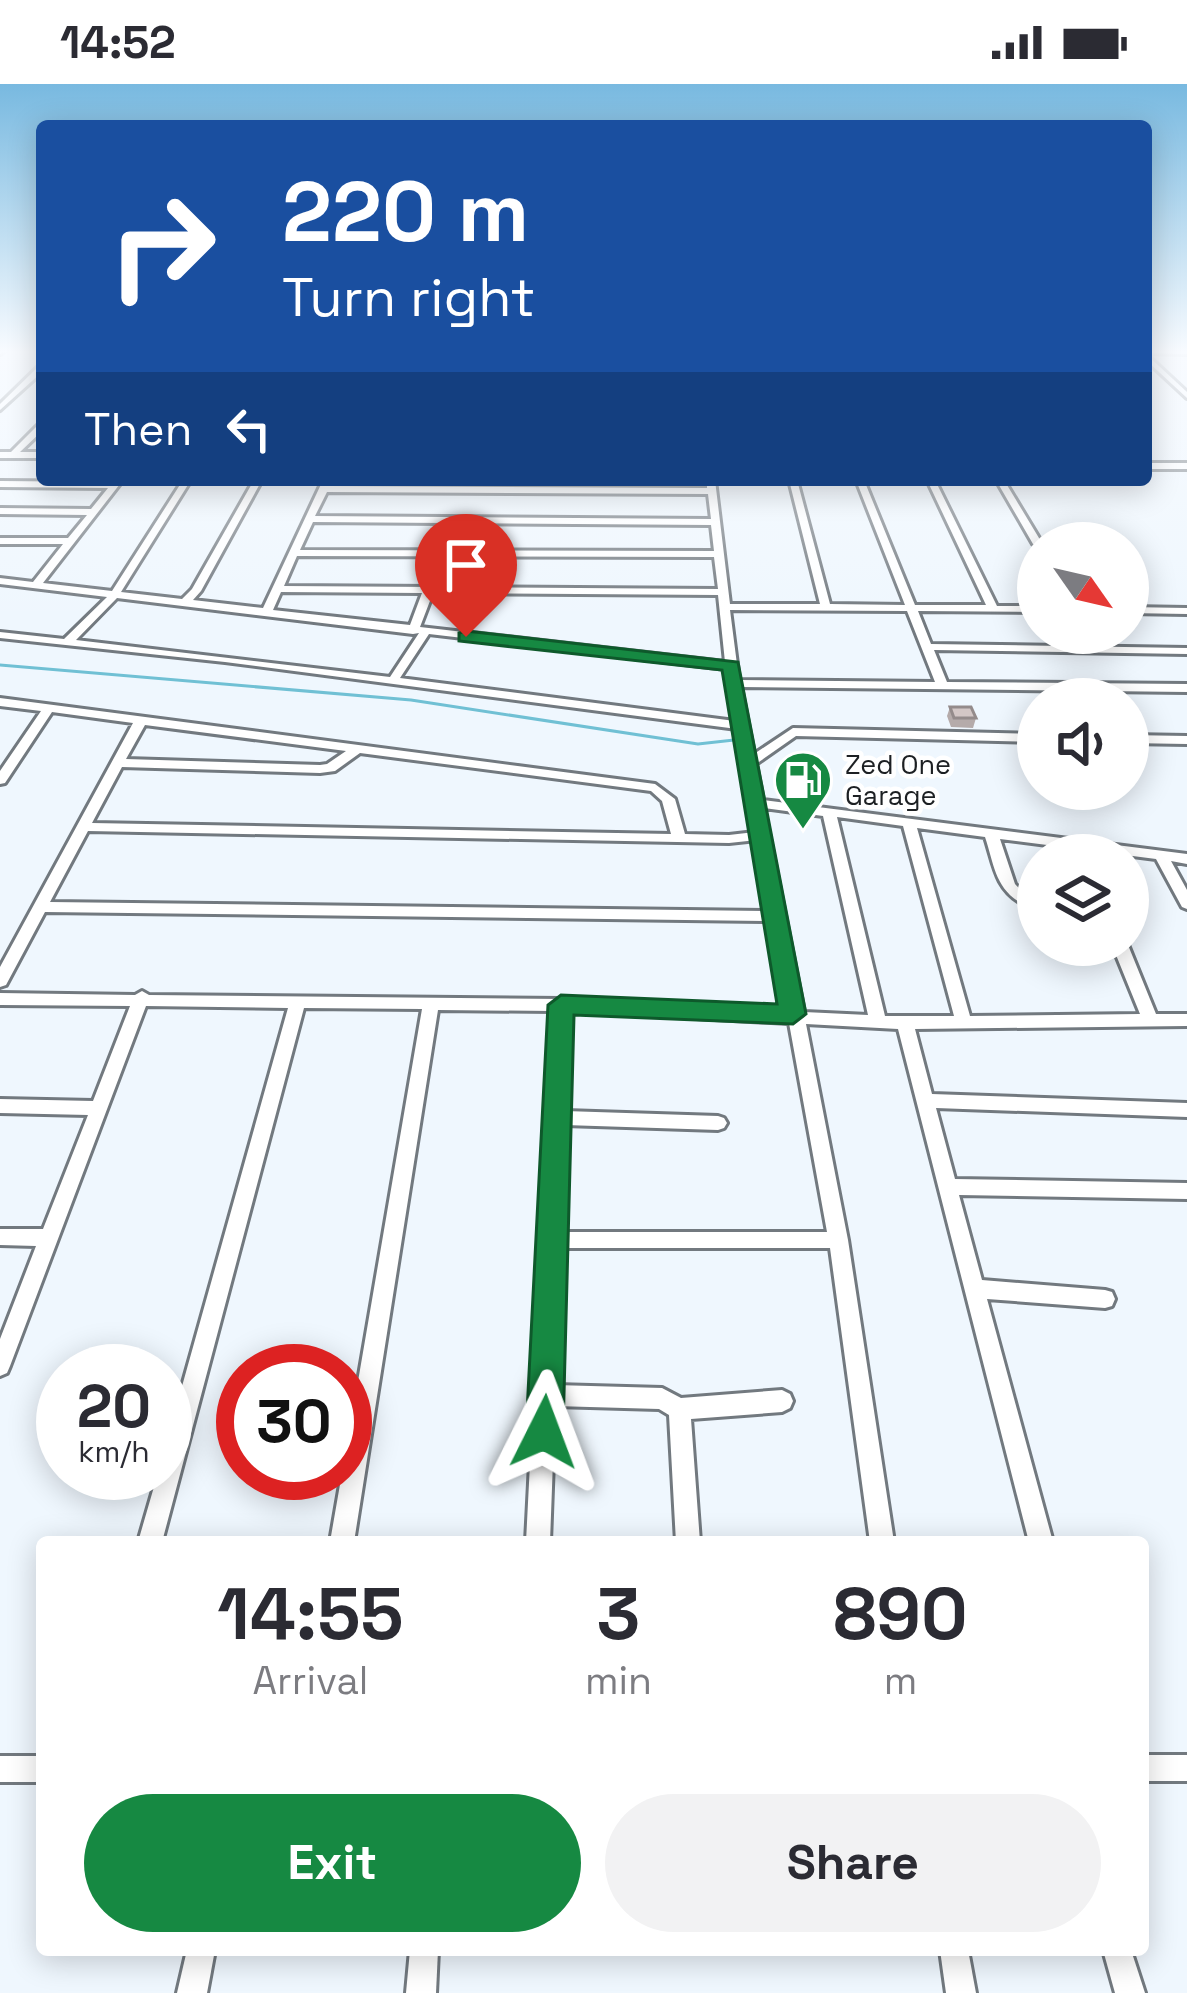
<!DOCTYPE html>
<html lang="en">
<head>
<meta charset="utf-8">
<style>
  :root { --surface:#fff; --page:#f2f2f3; --text:#2b2b33; --muted:#7c7c81; --accent:#168942 }
  body { margin:0; font-family:"Space Grotesk",sans-serif; background:var(--page); color:var(--text); height:100vh; display:flex; flex-direction:column; font-size:45px; white-space:nowrap }
  * { box-sizing:border-box; margin:0 }
  p { font-size:39px; color:var(--muted) }
  .icon { flex:none; width:66px; height:66px; fill:none; stroke:currentColor; stroke-width:2; stroke-linecap:round; stroke-linejoin:round }
  .map { position:relative; flex:1; overflow:hidden }
  .details { position:absolute; left:36px; top:1452px; width:1113px; height:420px; display:flex; flex-direction:column; background:var(--surface); border-radius:12px; box-shadow:0 6px 30px #0003 }
  .details>* { flex:none }
  .hud { position:absolute; left:36px; top:36px; width:1116px; height:366px; border-radius:12px; box-shadow:0 6px 30px #0003; background:#1a4fa0; color:#fff; overflow:hidden }
  .needle { width:78px; rotate:124deg }
  .tools { position:absolute; left:1017px; top:438px; display:grid; gap:24px }
  .tools a { display:grid; place-items:center; width:132px; height:132px; border-radius:50%; background:var(--surface); box-shadow:0 6px 30px #0003; font-size:60px }
  .speed { position:absolute; left:36px; top:1260px; display:flex; gap:24px; font-size:60px; font-weight:700; text-align:center }
  .speed>* { display:grid; place-content:center; width:156px; height:156px; border-radius:50%; background:var(--surface); box-shadow:0 6px 30px #0003; line-height:1 }
  .speed small { font-size:30px; font-weight:400 }
  .speed .limit { border:18px solid #d22; background:#fff; color:#111 }
  .pin { position:absolute; display:grid; place-items:center; width:102px; height:102px; color:#fff; margin:-123px -51px; border-radius:50% 50% 50% 0; rotate:-45deg; box-shadow:0 0 12px #0007 }
  .pin .icon { rotate:45deg }
  .me { position:absolute; width:132px; margin:-66px; rotate:3deg; stroke-linejoin:round; filter:drop-shadow(0 0 9px #0008) }
  .turn { display:flex; align-items:center; gap:42px; height:252px; padding:0 48px; font-size:54px }
  .turn .icon { width:156px; height:156px; stroke-width:2.5 }
  .turn b { display:block; font-size:84px; line-height:102px }
  .then { display:flex; align-items:center; height:114px; padding:0 48px; background:#0003; gap:24px; font-size:45px }
  .eta { display:flex; justify-content:space-evenly; align-items:center; height:204px; text-align:center }
  .eta b { font-size:72px; font-weight:700; line-height:84px }
  .cta { display:flex; gap:24px; margin-top:auto; padding:24px 48px }
  .cta a { flex:1; height:138px; border-radius:72px; background:var(--accent); color:#fff; font-size:48px; font-weight:700; line-height:138px; text-align:center }
  .cta a+a { background:var(--page); color:var(--text) }
  .status { display:flex; justify-content:space-between; align-items:center; height:84px; padding:0 60px; background:var(--surface); direction:ltr }
  .status svg { height:33px; fill:currentColor }
  .map>svg:first-child { display:block }
</style>
</head>
<body>
<div class="status"><b>14:52</b><svg viewBox="0 0 49 12"><path d="M0 12V9h3v3zM5 12V6h3v6zM10 12V3h3v9zM15 12V0h3v12zM26 1h20v11H26zM47 4h2v5h-2z"/></svg></div>
<div class="map">
<svg width="1187" height="1909" viewBox="0 0 1187 1909">
  <rect width="100%" height="100%" fill="#eff7fe"/>
  <g fill="none" stroke-linecap="round" stroke-linejoin="round">
    <polyline stroke="#70c0d4" stroke-width="3" points="0,581 411,616 698,660 734,656"/>
    <g stroke="#72797f" stroke-width="6">
      <g id="minor">
        <polygon points="0,267 4,267 0,270"/>
        <polygon points="1146,267 1187,267 1187,270 1146,269"/>
        <polygon points="1146,270 1187,308 1187,314 1146,276"/>
        <polygon points="39,282 42,282 42,288 0,326 0,320"/>
        <polygon points="39,340 42,340 42,347 20,368 42,368 42,374 0,374 0,368 11,368"/>
        <rect x="1146" y="379" width="41" height="6"/>
        <path d="M114,396H123L43,499L112,507L183,396H191L121,508L182,515L192,505L254,396H262L201,507L193,516L263,524L323,396H331L329,402L707,404V396H715L730,520H820L789,396H797L830,520L905,521L856,396H864L915,521H986L927,396H935L997,522H1038V528L918,527L931,560L1187,564V570L934,566L947,598L1187,600V608L741,603L754,670L793,644L1038,650V658L796,652L756,680L763,716L1187,770V780L1171,777L1187,806V825L1182,823L1156,775L1000,755L1015,800L1028,814L1021,819C995,804 994,780 985,753L917,744L970,932L1140,930L1112,861H1128L1156,930H1187V942L915,945L932,1010L1187,1019V1033L936,1024L955,1095L1187,1099V1115L959,1111L982,1196L1105,1206L1112,1208L1115,1215L1112,1222L1105,1224L987,1215L1053,1458H1029L898,945L806,940L848,1156L894,1458H870L830,1164H560L555,1301L662,1304L681,1314L782,1306L790,1310L793,1317L790,1324L782,1328L691,1335L700,1458H676L669,1331L659,1325L555,1322L550,1458H526L553,927L438,926L354,1458H330L342,1389H345V1373L422,925L304,924L162,1458H138L158,1389H165V1363L288,924L146,922L10,1282L7,1289L0,1292V1255L36,1162L0,1161V1145H43L88,1031L0,1029V1015L93,1017L130,922L0,921V909L135,911L142,907L149,911L561,915L787,927L771,837L45,828L6,901L0,903V883L133,639L52,628L5,699L0,700V687L41,627L0,622V614L655,700L675,715L685,750L729,751L755,748L737,645L225,578L0,554V548L64,555L107,513L0,500V494L33,498L63,460H0V454H68L87,431L0,430V424L91,425L108,404L0,403V397L113,398ZM327,408L708,410L711,435L315,432ZM313,438L711,441L714,467L300,466ZM297,472L714,473L718,505L284,502ZM281,508L422,509L410,541L273,526ZM433,509L718,511L725,578L420,543ZM117,514L413,550L419,549L390,593L76,556ZM730,526L907,527L935,598L739,596ZM429,550L726,585L735,637L400,594ZM145,641L346,667L327,680L320,681L126,675ZM360,669L651,707L662,717L671,750L92,739L122,683L320,689L335,687ZM764,724L823,732L868,931L804,928ZM837,733L903,742L954,932H885ZM88,747L729,759L757,756L769,827L50,818ZM569,927L789,939L827,1148H561L565,1041L718,1046L724,1044L727,1039L724,1034L718,1032L565,1027Z"/>
        <polygon points="996,396 1004,396 1042,459 1038,459 1038,463 1033,460"/>
        <polygon points="1128,523 1187,524 1187,530 1128,529"/>
        <polygon points="1128,651 1187,652 1187,660 1128,659"/>
        <rect x="1143" y="1671" width="44" height="26"/>
        <rect x="0" y="1672" width="42" height="26"/>
        <polygon points="187,1866 215,1866 207,1909 177,1909"/>
        <polygon points="410,1866 438,1866 436,1909 406,1909"/>
        <polygon points="940,1866 968,1866 976,1909 946,1909"/>
        <polygon points="1103,1866 1131,1866 1145,1909 1115,1909"/>
      </g>
    </g>
    <use href="#minor" fill="#fff" fill-rule="evenodd"/>
  </g>
  <polygon fill="#b5abaa" points="950,623 976,634 973,644 951,643 947,632"/>
  <polygon fill="#d3c7c6" stroke="#948b8b" stroke-width="3" points="950,623 971,623 976,634 954,634"/>
  <linearGradient id="sky" x2="0" y2="1"><stop stop-color="#78b9e0"/><stop offset="0.5" stop-color="#f8fbff"/><stop offset="1" stop-color="#f8fbff" stop-opacity="0"/></linearGradient>
  <rect width="1187" height="535" fill="url(#sky)"/>
  <polygon fill="#168942" stroke="#0e592b" stroke-width="3" points="466,547 738,578 806,930 793,940 574,931 563,1348 557,1361 544,1366 532,1361 526,1348 548,921 561,911 777,920 722,586 459,557 459,549"/>
  <defs>
    <g id="fuel-pin" transform="scale(3)"><path d="M0 17L-7.5 6A9.5 9.5 0 1 1 7.5 6Z" fill="#168942" stroke="#fff"/><path d="M-5.5-6h7V0h2V4h1.3V-2.5L3-4.5l.8-.8L6-3V5H2.5V1h-1V6h-7ZM-4.2-4.7v3.2H.2V-4.7Z" fill="#fff"/></g>
  </defs>
  <g fill-rule="evenodd">
    <use href="#fuel-pin" x="803" y="696"/>
  </g>
  <g text-anchor="middle" dominant-baseline="central" stroke-width="9" stroke-linejoin="round" paint-order="stroke">
    <g font-size="27" fill="#1d2023" stroke="#fff" text-anchor="start">
      <text x="845" y="680">Zed One<tspan x="845" dy="31">Garage</tspan></text>
    </g>
  </g>
</svg>
<div class="tools">
<a><svg class="needle" viewBox="-14 -14 28 28"><path d="M0-13l5 13h-10z" fill="#e53935"/><path d="M0 13l5-13h-10z" fill="#7c7c81"/></svg></a>
<a><svg class="icon" aria-label="sound" viewBox="0 0 24 24"><path d="M4 9h4l5-4v14l-5-4H4zM17 9q2 3 0 6"/></svg></a>
<a><svg class="icon" aria-label="layers" viewBox="0 0 24 24"><path d="M12 4l9 5-9 5-9-5zM3 14l9 5 9-5"/></svg></a>
</div>
<div class="speed"><div>20<small>km/h</small></div><div class="limit">30</div></div>
<div class="pin" style="left:466px;top:553px;background:#d93025"><svg class="icon" aria-label="arrive" viewBox="0 0 24 24"><path d="M6 21V4h12l-3 4 3 4H6"/></svg></div>
<svg class="me" style="left:544px;top:1348px" viewBox="-20 -20 40 40"><path d="M0-17L14 15 0 8-14 15z" fill="#168942" stroke="#fff" stroke-width="4"/></svg>
<div class="hud">
<div class="turn"><svg class="icon" aria-label="right" viewBox="0 0 24 24"><path d="M7 20v-9h11M14 6l5 5-5 5"/></svg><div><b>220 m</b>Turn right</div></div>
<div class="then">Then<svg class="icon" aria-label="left" viewBox="0 0 24 24"><path d="M17 20v-9H6M10 6l-5 5 5 5"/></svg></div>
</div>
<section class="details">
<div class="eta">
<div><b>14:55</b><p>Arrival</p></div>
<div><b>3</b><p>min</p></div>
<div><b>890</b><p>m</p></div>
</div>
<div class="cta"><a>Exit</a><a>Share</a></div>
</section>
</div>
</body>
</html>
